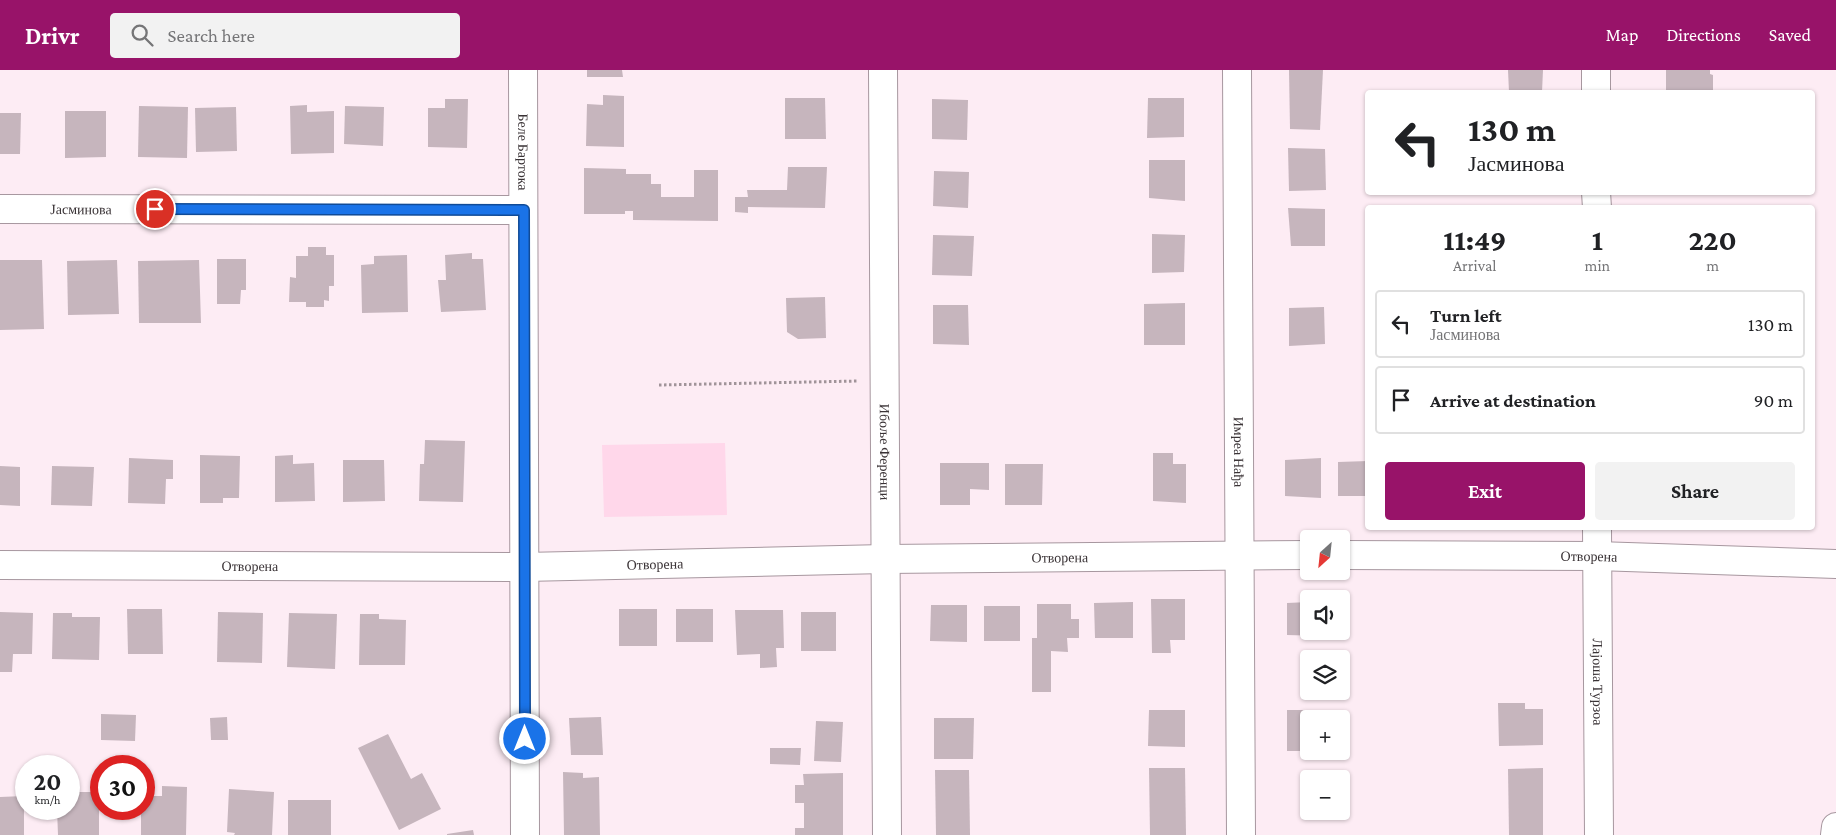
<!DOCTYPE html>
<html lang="en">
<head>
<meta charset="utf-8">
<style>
  :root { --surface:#fff; --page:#f2f2f2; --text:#202124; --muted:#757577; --line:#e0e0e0; --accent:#981369 }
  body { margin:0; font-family:"Crimson Pro",serif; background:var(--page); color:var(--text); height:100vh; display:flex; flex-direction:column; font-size:19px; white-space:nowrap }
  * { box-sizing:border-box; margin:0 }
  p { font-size:16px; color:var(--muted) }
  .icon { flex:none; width:28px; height:28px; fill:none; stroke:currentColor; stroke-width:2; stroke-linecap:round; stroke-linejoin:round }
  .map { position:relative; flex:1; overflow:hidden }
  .details { position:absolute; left:1365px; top:135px; width:450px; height:325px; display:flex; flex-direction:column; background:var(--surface); border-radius:5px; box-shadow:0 1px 4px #0004 }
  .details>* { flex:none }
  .top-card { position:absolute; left:1365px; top:20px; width:450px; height:105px; border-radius:5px; box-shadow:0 1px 4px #0004; background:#fff; color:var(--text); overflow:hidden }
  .needle { width:32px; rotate:207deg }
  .tools { position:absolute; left:1300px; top:460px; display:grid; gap:10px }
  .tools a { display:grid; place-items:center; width:50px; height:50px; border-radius:5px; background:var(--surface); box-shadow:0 1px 4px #0004; font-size:25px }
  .speed { position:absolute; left:15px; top:685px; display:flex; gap:10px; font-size:25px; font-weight:700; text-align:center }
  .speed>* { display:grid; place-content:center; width:65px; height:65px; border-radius:50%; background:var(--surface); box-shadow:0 1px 4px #0004; line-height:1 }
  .speed small { font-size:12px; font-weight:400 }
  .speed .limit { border:8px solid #d22; background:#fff; color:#111 }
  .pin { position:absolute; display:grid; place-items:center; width:42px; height:42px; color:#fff; margin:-21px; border:2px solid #fff; border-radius:50%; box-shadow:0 1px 5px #0007 }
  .me { position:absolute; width:55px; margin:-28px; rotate:0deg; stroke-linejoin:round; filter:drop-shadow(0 0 4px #0008) }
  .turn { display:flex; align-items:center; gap:18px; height:105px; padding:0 20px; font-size:22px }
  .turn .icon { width:65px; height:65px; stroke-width:2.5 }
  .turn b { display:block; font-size:35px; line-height:42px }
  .eta { display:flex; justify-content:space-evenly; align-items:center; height:85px; text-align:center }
  .eta b { font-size:30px; font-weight:700; line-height:35px }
  .button { display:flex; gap:10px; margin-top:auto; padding:10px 20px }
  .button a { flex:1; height:58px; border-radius:5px; background:var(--accent); color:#fff; font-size:20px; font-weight:700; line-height:58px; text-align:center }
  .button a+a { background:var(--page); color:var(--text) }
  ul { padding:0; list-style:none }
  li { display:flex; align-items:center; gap:15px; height:68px; margin:0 10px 8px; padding:0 10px; border:2px solid var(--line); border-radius:5px }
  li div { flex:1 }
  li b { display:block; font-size:19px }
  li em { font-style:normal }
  header { display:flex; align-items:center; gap:30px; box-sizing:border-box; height:70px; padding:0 25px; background:var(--accent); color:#fff }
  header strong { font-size:24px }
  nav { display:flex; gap:28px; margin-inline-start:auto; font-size:18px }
  .search { width:350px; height:45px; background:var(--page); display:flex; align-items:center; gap:12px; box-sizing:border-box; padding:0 18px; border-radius:5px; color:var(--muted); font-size:19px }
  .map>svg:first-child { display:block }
</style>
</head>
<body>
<header>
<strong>Drivr</strong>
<div class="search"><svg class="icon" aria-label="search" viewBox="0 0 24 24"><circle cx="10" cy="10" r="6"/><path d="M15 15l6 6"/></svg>Search here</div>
<nav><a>Map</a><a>Directions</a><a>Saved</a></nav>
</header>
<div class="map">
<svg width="1836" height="765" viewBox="0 0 1836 765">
  <rect width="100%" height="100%" fill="#fdecf4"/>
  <polygon fill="#ffd7ea" points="725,373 727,445 604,447 602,375"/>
  <g fill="#c6b5bd">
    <polygon points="587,0 622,0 623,7 587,7"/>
    <polygon points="1289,0 1323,0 1320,60 1290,59"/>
    <polygon points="1508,0 1543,0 1542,22 1509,22"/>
    <polygon points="1666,0 1710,0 1710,4 1713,5 1713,22 1666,22"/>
    <polygon points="603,25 624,26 624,77 586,76 587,34 603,35"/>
    <polygon points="785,28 825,28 826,69 785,69"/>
    <polygon points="1148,28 1184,28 1184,67 1147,68"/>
    <polygon points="445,29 468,29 467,78 428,77 428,38 445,38"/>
    <polygon points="932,29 968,30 967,70 932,69"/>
    <polygon points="307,35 307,42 334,41 334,83 291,84 290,36"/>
    <polygon points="139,36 188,37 187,88 138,87"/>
    <polygon points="345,36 384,37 383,76 344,74"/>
    <polygon points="236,37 237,81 196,82 195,38"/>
    <polygon points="65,41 106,41 106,87 65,88"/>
    <polygon points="0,43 21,43 20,84 0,84"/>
    <polygon points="1288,78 1325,79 1326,120 1289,121"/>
    <polygon points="1149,90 1185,90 1185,131 1149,128"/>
    <polygon points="788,97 827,97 825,138 748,137 748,143 735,142 735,127 748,127 747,120 787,120"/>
    <polygon points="584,98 626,99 626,104 651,104 651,114 661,114 661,127 694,127 694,100 718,100 718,151 633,150 633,141 625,141 625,144 584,144"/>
    <polygon points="934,101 969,102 968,138 933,136"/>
    <polygon points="1288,138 1325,139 1325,176 1291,176"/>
    <polygon points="1152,164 1185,165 1184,202 1152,203"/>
    <polygon points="933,165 974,166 972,206 932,205"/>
    <polygon points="308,177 326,177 326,185 334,185 334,216 329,216 329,231 324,230 324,237 306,237 306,232 289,232 290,207 296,208 296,186 308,186"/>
    <polygon points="472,183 472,189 483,189 486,240 441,242 438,210 446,210 445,185"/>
    <polygon points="407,185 408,242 362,243 361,195 374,194 374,186"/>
    <polygon points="217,189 246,189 246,220 241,220 240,234 217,234"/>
    <polygon points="0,190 42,190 44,259 0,260"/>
    <polygon points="117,190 119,244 68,245 67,191"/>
    <polygon points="199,190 201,253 139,253 138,191"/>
    <polygon points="825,227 826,268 798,269 787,262 786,228"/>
    <polygon points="1185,233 1185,275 1144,275 1144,234"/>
    <polygon points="933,235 968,235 969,275 933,274"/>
    <polygon points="1324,237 1325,274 1289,276 1289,238"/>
    <polygon points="425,370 465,371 463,432 419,431 420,394 424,394"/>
    <polygon points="1153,383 1173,383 1173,394 1186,394 1186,433 1153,431"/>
    <polygon points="200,385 240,386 239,428 223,428 223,433 200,433"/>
    <polygon points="293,385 293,394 314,393 315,431 275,432 275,386"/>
    <polygon points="129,388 173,390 173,409 166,409 165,434 128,433"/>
    <polygon points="1321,388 1321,428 1285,426 1285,390"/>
    <polygon points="343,390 384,390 385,431 343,432"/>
    <polygon points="1368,391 1368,426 1338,426 1338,392"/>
    <polygon points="940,393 989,393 989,420 970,419 970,435 940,435"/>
    <polygon points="1005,394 1043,394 1042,435 1005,435"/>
    <polygon points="0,396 20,397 20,436 0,435"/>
    <polygon points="52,396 94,397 92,436 51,435"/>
    <polygon points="1151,529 1185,529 1185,570 1170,570 1171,583 1152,583"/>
    <polygon points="1133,532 1133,568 1095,568 1094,533"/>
    <polygon points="1309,532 1309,561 1323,561 1323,566 1287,565 1287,533"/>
    <polygon points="1037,534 1071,534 1071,549 1079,549 1079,568 1067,568 1068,582 1051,581 1051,622 1032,622 1032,568 1037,568"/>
    <polygon points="931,535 967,535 967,572 930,571"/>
    <rect x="984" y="536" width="36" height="35"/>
    <polygon points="127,539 162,539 163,584 128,584"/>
    <rect x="619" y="539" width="38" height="37"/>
    <rect x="676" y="539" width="37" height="33"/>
    <polygon points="735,540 783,540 784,578 776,578 777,597 760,598 760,584 737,585"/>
    <polygon points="0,542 33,543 32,584 13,584 12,602 0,602"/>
    <polygon points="218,542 263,543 262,593 217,592"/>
    <rect x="801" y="542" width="35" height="39"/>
    <polygon points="53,543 72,543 72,547 100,547 99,590 52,589"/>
    <polygon points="289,543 337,544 335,599 287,597"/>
    <polygon points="360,544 379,544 379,549 406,550 405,595 359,595"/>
    <polygon points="1498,633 1525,633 1525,639 1543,639 1543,675 1499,676"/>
    <polygon points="1149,640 1185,640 1185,677 1148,676"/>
    <polygon points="1287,640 1320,640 1320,649 1309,649 1309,681 1287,681"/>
    <polygon points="101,644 136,645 135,671 101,670"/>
    <polygon points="227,647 228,670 211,670 210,648"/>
    <polygon points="601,647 603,685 571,685 569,648"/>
    <polygon points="934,648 974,648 973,689 934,689"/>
    <polygon points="816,651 843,652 841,692 814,691"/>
    <polygon points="388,664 411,709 422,703 441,739 399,760 358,678"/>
    <polygon points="770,678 801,678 800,695 770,694"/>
    <polygon points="1149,698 1185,698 1186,765 1150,765"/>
    <polygon points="1543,698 1543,765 1509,765 1508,699"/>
    <polygon points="935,700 969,700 970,765 936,765"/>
    <polygon points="563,702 583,703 583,708 599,707 600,765 564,765"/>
    <polygon points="843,703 843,765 795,765 795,758 804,758 804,733 795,733 795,715 804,715 803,704"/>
    <polygon points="162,716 187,717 186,765 141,765 141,739 144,739 144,726 162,726"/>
    <polygon points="229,719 274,722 272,765 234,765 235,763 227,762"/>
    <polygon points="75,722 99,722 99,765 58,765 57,739 69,739 69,727 75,727"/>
    <polygon points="24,726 24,765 0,765 0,727"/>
    <rect x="288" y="730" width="43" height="35"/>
    <polygon points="473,760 474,765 447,765 447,764"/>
  </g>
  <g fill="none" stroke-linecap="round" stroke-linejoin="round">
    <g stroke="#a7979f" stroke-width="30">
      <g id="minor">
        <path id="s1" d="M523,0L525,765"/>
        <path id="s2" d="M883,0L887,765"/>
        <path id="s3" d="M1237,0L1241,765"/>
        <polyline points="1596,0 1596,22"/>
        <polyline points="1596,122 1597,138"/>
        <path id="s4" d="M0,139L523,140"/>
        <path id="s5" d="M1597,458L1599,765"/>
        <path id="s6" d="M1341,485L1597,486L1836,494"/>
        <path id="s7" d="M0,495L524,497L885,489L1309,485"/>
        <polyline points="1835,765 1836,757"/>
      </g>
    </g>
    <polyline stroke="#a09399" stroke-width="3" stroke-dasharray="2.5 2.5" stroke-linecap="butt" points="659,315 858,311"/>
    <use href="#minor" stroke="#fff" stroke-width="28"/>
  </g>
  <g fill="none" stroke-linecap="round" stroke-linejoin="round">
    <g stroke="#114b97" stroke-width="12">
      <polyline id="route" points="155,139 524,140 525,669"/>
    </g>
    <use href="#route" stroke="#1a73e8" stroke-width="9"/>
  </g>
  <g text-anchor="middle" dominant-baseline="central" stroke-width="5" stroke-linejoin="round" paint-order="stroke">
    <g font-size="14" fill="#3a3336" stroke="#fff">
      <text stroke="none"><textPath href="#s1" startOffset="82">Беле Бартока</textPath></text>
      <text stroke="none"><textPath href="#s4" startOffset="81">Јасминова</textPath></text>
      <text stroke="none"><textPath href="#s2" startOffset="382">Ибоље Ференци</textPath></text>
      <text stroke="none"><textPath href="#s3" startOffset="382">Имреа Нађа</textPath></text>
      <text stroke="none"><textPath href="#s6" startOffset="248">Отворена</textPath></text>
      <text stroke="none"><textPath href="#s7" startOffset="1060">Отворена</textPath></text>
      <text stroke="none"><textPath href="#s7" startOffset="655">Отворена</textPath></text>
      <text stroke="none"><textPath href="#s7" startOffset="250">Отворена</textPath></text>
      <text stroke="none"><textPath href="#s5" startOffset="154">Лајоша Турзоа</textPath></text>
    </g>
  </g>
</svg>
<div class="tools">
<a><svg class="needle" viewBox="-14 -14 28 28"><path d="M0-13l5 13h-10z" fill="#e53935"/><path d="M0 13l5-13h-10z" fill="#757577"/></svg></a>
<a><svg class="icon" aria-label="sound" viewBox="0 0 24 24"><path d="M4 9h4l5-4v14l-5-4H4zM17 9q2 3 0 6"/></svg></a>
<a><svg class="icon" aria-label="layers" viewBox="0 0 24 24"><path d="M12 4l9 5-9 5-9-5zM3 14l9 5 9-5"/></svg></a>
<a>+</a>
<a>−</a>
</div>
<div class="speed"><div>20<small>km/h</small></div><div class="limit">30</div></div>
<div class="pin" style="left:155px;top:139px;background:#d93025"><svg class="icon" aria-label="arrive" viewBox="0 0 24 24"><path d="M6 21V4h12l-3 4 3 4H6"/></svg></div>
<svg class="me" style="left:525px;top:669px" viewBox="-20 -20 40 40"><circle r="17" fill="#1a73e8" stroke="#fff" stroke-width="3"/><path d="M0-11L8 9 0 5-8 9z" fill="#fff"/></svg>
<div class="top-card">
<div class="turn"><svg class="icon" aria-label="left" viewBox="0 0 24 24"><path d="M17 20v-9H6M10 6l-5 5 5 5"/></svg><div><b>130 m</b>Јасминова</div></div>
</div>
<section class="details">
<div class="eta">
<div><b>11:49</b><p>Arrival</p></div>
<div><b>1</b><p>min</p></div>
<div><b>220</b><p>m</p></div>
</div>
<ul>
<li><svg class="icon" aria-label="left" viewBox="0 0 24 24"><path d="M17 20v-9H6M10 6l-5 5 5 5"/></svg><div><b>Turn left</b><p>Јасминова</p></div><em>130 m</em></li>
<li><svg class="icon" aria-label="arrive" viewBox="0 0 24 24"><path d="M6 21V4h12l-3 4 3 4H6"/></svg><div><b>Arrive at destination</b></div><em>90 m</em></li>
</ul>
<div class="button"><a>Exit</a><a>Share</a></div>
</section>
</div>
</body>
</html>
